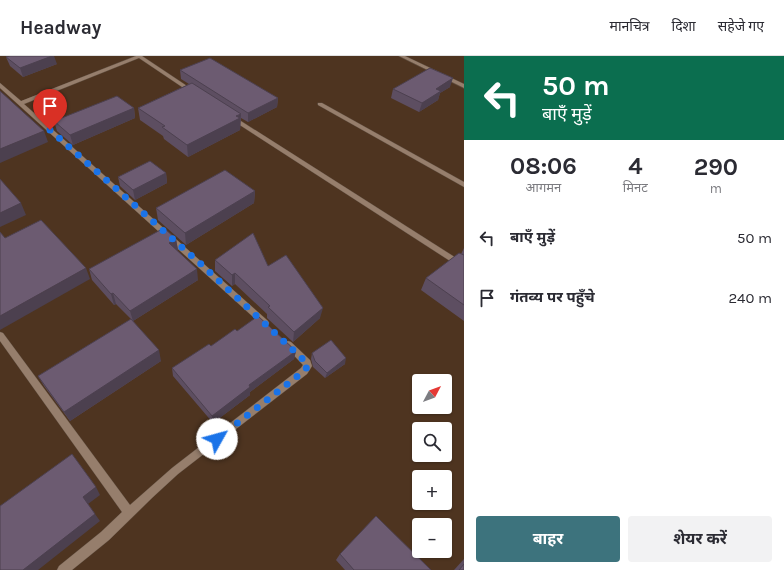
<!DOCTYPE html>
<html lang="hi">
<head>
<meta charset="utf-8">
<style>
  :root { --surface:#fff; --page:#f2f2f3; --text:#2b2b33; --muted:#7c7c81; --line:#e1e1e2; --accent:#3d737d }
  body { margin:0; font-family:Karla,"Noto Sans Devanagari",sans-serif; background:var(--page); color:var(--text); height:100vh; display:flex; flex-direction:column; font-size:15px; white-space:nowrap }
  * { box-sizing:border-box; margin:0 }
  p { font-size:13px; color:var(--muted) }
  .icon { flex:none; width:22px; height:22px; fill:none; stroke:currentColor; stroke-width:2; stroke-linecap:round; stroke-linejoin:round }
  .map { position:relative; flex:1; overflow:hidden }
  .details { display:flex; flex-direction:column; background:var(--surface); width:320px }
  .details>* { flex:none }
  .hud { background:#0b6e4f; color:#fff; overflow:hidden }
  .needle { width:26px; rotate:49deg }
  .buttons { position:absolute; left:412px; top:318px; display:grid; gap:8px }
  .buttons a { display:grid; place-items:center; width:40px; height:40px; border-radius:4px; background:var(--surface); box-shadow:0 1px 3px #0004; font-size:20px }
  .pin { position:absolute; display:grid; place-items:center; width:34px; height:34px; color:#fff; margin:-41px -17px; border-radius:50% 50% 50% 0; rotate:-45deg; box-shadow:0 0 4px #0007 }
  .pin .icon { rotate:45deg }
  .me { position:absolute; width:44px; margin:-22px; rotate:52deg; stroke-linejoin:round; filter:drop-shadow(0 0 3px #0008) }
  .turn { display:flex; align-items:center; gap:14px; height:84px; padding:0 12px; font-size:18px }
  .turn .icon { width:52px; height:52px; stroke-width:2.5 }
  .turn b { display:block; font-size:28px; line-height:34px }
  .eta { display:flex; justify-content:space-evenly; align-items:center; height:68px; text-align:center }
  .eta b { font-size:24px; font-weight:700; line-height:28px }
  .cta { display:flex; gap:8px; margin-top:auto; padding:8px 12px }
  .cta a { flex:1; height:46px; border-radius:4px; background:var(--accent); color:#fff; font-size:16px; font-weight:700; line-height:46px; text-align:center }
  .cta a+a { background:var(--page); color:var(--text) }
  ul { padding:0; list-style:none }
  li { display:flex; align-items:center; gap:12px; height:60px; padding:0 12px }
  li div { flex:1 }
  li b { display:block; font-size:15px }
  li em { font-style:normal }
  header { display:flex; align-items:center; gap:24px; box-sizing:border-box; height:56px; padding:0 20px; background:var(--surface); border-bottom:1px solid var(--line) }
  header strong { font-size:19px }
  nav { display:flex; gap:22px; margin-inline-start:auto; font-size:14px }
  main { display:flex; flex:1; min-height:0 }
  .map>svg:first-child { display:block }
</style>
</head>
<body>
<header>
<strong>Headway</strong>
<nav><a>मानचित्र</a><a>दिशा</a><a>सहेजे गए</a></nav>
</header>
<main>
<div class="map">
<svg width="464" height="514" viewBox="0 0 464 514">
  <rect width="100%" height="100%" fill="#412c1d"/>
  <path fill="#4e3420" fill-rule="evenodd" d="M0,0H464V514H0ZM419,325H445V351H419ZM419,373H445V399H419ZM419,421H445V447H419ZM419,469H445V495H419Z"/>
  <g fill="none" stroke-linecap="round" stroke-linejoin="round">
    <g stroke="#5c4b3d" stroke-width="1">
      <g id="lane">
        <polygon points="136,0 142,0 196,36 191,37 139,2 24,48 268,265 269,267 268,269 262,269 0,32 0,27 21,45"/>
        <polygon points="399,0 405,0 464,28 464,32"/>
        <polygon points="318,47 322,47 464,126 464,131 318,49"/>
        <polygon points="229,60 233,60 464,207 464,214 229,62"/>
        <polygon points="0,276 3,277 130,449 172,412 301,312 303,309 285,290 284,288 285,286 288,285 291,286 310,304 312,310 307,318 178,418 153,441 109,484 72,514 57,514 59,510 101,476 122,456 0,285"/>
      </g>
    </g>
    <use href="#lane" fill="#967e6c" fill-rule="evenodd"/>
  </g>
  <g fill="#5d4e61">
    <polygon points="6,1 57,8 23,21 10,10"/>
    <polygon points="180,14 278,42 277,51 248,66 241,62 240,74 188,101 164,83 163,80 140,64 138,52 189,28 181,23"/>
    <polygon points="450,31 440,37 438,44 419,56 391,42 393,33"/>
    <polygon points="134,52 135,62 73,89 57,75 54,65"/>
    <polygon points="166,117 167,127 135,144 120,130 118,121"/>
    <polygon points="255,135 254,147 186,189 158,164 156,152"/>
    <polygon points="176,183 178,194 176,195 198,224 133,265 161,305 70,365 44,330 38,320 131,263 116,248 114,249 92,224 89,213"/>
    <polygon points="464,192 464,265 421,234 426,222 461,198"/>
    <polygon points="215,204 268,210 320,262 293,286 267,262 267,258 235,228 232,230 215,215"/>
    <polygon points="237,275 296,295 294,303 250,336 250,339 213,367 173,320 172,312"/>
    <polygon points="312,297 345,308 325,322 313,311 311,303"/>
    <polygon points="340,498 431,514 345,514 336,504"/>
    <polygon points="464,503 464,514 454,514"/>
  </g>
  <g fill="#4c404f">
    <polygon points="52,0 54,0 57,8 23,21 20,12"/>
    <polygon points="453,22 450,31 440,37 438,44 419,56 422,47 436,33"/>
    <polygon points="278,42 277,51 248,66 248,57"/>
    <polygon points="134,52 135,62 73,89 70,79"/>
    <polygon points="241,58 240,74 188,101 187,89"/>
    <polygon points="44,75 48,86 0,107 0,93"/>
    <polygon points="166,117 167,127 135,144 133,134"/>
    <polygon points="255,135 254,147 186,189 185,177"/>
    <polygon points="21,147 26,159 0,171 0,157"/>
    <polygon points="176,183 178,194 170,198 169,187"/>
    <polygon points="86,212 90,223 0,274 0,260"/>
    <polygon points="197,213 198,224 133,265 130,255"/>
    <polygon points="235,217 235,228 232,230 232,219"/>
    <polygon points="113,237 116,248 114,249 111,238"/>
    <polygon points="323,252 320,262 293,286 294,276"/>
    <polygon points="159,294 161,305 70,365 64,356"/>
    <polygon points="296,295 294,303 250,336 250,339 213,367 212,360 249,329"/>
    <polygon points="346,302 345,308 325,322 327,317"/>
    <polygon points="96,431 100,439 88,448 100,465 38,514 23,514 83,441"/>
  </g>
  <g fill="#6c5b71" stroke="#4c404f">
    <polygon points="10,0 52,0 20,12 6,1"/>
    <polygon points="210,2 278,42 248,57 180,14"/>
    <polygon points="430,12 453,22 436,33 441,35 422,47 393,33"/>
    <polygon points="192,27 241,58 236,60 240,62 187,89 162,71 165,70 138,52"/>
    <polygon points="0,35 44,75 0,93"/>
    <polygon points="117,40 134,52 70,79 54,65"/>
    <polygon points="150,105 166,117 133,134 118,121"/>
    <polygon points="225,114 255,135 185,177 156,152"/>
    <polygon points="0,123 21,147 0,157"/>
    <polygon points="41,164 86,212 0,260 0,176 5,182"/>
    <polygon points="164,172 176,183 169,187 197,213 130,255 113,237 111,238 89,213"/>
    <polygon points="253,177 268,210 286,199 323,252 294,276 268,251 270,250 235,217 232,219 215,204"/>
    <polygon points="459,197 464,199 464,249 426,222"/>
    <polygon points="258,260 296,295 249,329 250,331 212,360 172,312 209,288 211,290 235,273 237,275"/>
    <polygon points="131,263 159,294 64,356 38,320"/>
    <polygon points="331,284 346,302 327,317 315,305 312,297"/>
    <polygon points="72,398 96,431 83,441 95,458 23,514 0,514 0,450"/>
    <polygon points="376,460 431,514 354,514 340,498"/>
    <polygon points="464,508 464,514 459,514"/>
  </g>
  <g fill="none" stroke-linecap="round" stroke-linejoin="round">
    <polyline stroke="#1a73e8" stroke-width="7" stroke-dasharray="0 12.6" points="50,74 202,209 307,307 308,310 304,315 217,383"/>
  </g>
</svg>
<div class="buttons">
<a><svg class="needle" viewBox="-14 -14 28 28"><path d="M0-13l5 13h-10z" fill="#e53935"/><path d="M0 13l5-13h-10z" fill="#7c7c81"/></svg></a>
<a><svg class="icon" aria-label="search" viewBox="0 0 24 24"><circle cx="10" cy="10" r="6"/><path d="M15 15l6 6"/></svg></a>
<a>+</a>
<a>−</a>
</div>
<div class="pin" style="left:50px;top:74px;background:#d93025"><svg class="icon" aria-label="arrive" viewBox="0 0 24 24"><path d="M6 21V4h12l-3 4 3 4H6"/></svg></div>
<svg class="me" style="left:217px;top:383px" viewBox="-20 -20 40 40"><circle r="19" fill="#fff"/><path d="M0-13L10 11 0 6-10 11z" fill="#1a73e8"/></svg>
</div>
<section class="details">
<div class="hud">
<div class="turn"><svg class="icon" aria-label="left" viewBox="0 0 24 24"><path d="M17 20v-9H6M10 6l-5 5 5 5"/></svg><div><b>50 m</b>बाएँ मुड़ें</div></div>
</div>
<div class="eta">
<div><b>08:06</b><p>आगमन</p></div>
<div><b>4</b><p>मिनट</p></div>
<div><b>290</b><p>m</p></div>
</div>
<ul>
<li><svg class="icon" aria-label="left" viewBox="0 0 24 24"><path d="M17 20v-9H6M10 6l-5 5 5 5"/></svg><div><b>बाएँ मुड़ें</b></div><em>50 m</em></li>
<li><svg class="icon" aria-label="arrive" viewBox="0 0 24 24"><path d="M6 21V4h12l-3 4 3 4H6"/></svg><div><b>गंतव्य पर पहुँचे</b></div><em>240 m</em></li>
</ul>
<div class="cta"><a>बाहर</a><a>शेयर करें</a></div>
</section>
</main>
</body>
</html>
